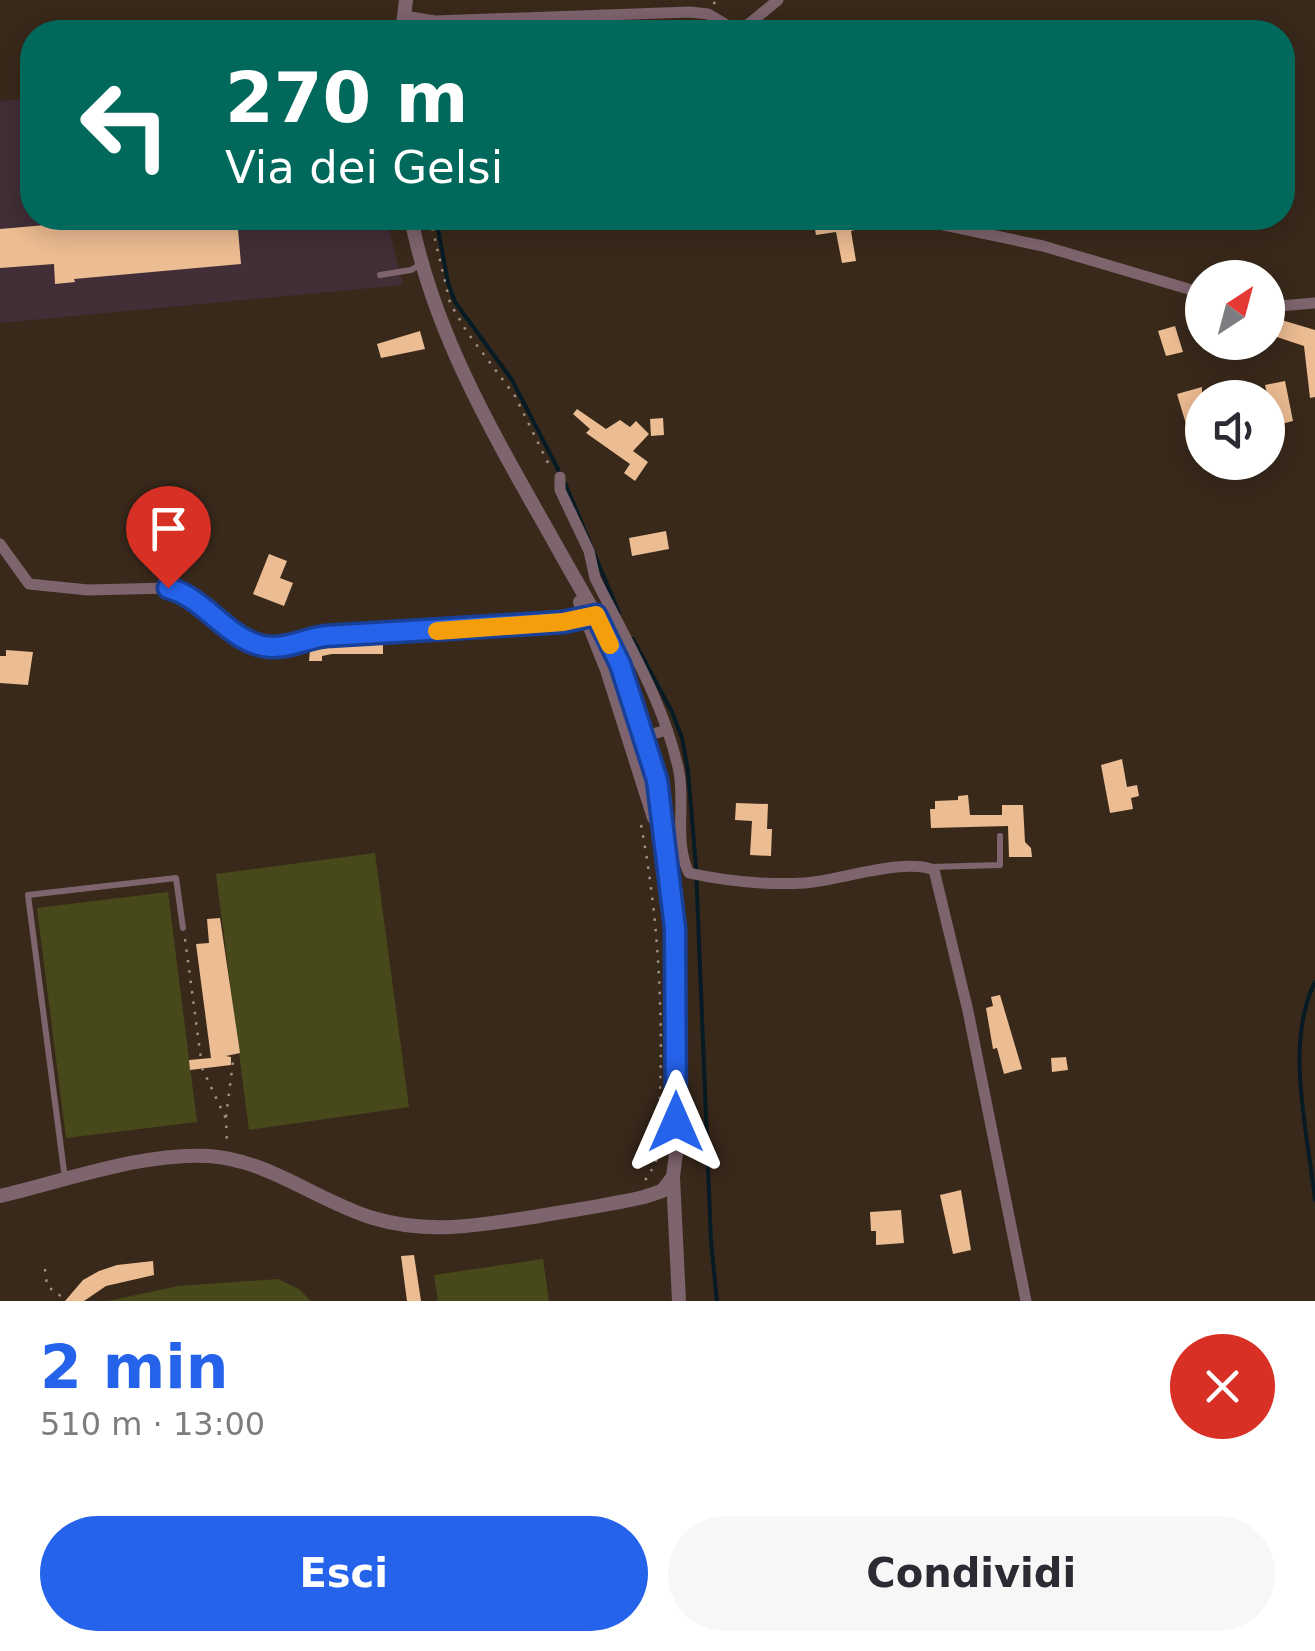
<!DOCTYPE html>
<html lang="it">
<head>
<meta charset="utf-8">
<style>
  :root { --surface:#fff; --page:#f7f7f7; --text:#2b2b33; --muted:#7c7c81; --accent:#2563eb }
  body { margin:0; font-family:"DejaVu Sans",sans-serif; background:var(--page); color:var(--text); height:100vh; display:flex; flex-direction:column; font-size:38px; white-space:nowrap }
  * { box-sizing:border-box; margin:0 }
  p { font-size:32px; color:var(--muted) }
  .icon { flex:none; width:55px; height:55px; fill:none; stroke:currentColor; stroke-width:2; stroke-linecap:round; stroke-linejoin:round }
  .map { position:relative; height:1301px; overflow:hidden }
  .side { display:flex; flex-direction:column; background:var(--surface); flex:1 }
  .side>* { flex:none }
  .banner { position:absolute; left:20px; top:20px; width:1275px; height:210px; border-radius:40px; box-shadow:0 5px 25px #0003; background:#00695c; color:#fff; overflow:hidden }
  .needle { width:65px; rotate:36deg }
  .buttons { position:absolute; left:1185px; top:260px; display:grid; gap:20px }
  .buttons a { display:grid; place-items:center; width:100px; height:100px; border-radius:50%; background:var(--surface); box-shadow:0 5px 25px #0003; font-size:50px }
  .pin { position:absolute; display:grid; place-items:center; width:85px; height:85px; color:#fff; margin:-102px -42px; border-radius:50% 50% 50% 0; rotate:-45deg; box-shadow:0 0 10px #0007 }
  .pin .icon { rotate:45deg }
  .me { position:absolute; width:110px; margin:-55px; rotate:0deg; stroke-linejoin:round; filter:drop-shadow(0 0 8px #0008) }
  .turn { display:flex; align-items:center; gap:35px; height:210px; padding:0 40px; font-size:45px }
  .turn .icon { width:130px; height:130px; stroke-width:2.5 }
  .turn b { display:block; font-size:70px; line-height:85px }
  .round { display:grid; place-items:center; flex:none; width:105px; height:105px; border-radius:52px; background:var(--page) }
  .head { display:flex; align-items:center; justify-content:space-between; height:170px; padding:0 40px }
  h1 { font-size:60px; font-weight:700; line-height:75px; color:var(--accent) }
  .cta { display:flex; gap:20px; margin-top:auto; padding:20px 40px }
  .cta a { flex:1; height:115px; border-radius:60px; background:var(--accent); color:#fff; font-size:40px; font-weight:700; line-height:115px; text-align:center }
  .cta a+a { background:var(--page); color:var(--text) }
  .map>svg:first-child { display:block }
</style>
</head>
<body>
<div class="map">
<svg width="1315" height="1301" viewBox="0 0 1315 1301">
  <rect width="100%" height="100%" fill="#39291b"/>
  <polygon fill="#412e37" points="32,98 32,218 386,218 403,285 0,323 0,101"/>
  <g fill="#47491a">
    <polygon points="375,853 409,1107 249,1130 216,874"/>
    <polygon points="168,892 197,1122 66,1138 37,908"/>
    <polygon points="543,1259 549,1301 438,1301 434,1275"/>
    <polygon points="278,1279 299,1289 311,1301 108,1301 178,1286"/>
  </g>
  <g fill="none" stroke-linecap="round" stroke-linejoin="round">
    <g stroke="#071b24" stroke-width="4">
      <polyline points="436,218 448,283 455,302 512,380 561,475"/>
      <polyline points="565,483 619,613"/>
      <polyline points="633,639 672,712 682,738 688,771 696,867 711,1241 717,1301"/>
      <path d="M1315,982C1284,1044 1308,1133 1315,1200"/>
    </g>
  </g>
  <g fill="#ecbc92">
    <polygon points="126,218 237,218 241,264 74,279 75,282 55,284 54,264 0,268 0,229"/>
    <polygon points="813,218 865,218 867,227 851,231 856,261 842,263 836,232 816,235"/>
    <polygon points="1268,316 1315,330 1315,397 1310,398 1304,346 1268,334"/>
    <polygon points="1175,326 1183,352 1166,356 1158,331"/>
    <polygon points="420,331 425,349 381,358 377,344"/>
    <polygon points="1285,381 1293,421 1274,426 1265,385"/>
    <polygon points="1202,387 1202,441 1192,444 1177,394"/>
    <polygon points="577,409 606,429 620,420 630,427 636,421 649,434 633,451 648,462 635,481 624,473 630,464 586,433 590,429 573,414"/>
    <polygon points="663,418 664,435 651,436 650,419"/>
    <polygon points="169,514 171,534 138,536 136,517"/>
    <polygon points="666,531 669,549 632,556 629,538"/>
    <polygon points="269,554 287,561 280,578 293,583 284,606 253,594"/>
    <polygon points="383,642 383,654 332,654 322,656 322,661 309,661 310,650"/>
    <polygon points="6,650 33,652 28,685 0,683 0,656 6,656"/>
    <polygon points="1122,759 1127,787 1137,785 1139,796 1131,798 1133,809 1110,813 1101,765"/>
    <polygon points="968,795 970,815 1002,815 1002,805 1023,805 1025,842 1031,848 1032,857 1009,857 1008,826 931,828 930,809 935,809 935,801 958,800 958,796"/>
    <polygon points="736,803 768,804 767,829 772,829 771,856 750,855 752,821 735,820"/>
    <polygon points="220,918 240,1053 226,1056 231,1057 231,1065 190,1070 189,1060 211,1058 196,944 209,943 207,919"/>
    <polygon points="1000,995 1022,1069 1004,1074 997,1048 993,1049 986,1008 993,1006 991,997"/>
    <polygon points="1066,1057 1068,1070 1052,1072 1051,1058"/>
    <polygon points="961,1190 971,1250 953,1254 940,1195"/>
    <polygon points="901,1210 904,1243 876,1245 876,1231 871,1231 870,1212"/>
    <polygon points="414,1255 421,1301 407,1301 401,1256"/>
    <polygon points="153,1261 154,1275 106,1286 84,1301 65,1301 83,1280 99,1271 117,1265"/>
  </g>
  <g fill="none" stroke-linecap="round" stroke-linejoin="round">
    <g stroke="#9f9186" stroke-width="2.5" stroke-dasharray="2.5 8" stroke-linecap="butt">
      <polyline points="713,3 722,3"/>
      <polyline points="430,218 450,303 467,332 515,396 551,469"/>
      <path d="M641,825C662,935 665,1051 656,1163L644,1182"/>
      <polyline points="185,939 201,1059"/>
      <polyline points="202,1068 226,1119 227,1146"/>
      <polyline points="226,1117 234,1054"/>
      <polyline points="45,1269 47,1286 66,1300"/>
    </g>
    <g stroke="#7e646d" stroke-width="6">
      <polyline points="380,275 411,270 421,264"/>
      <polyline points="931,867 1000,865 1000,836"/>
      <polyline points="65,1179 28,895 176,878 183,928"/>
    </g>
    <g stroke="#7e646d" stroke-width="11">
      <polyline points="404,16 435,21 690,12 708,14 739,32"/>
      <polyline points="739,32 778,0"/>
      <polyline points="911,218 1043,246 1202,293"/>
      <polyline points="1268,307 1315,303"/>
      <path d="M560,477V490L589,551L595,578C626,640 665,704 679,772C685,803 674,844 689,873C725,881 767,885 804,883C838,881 905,857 934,870L968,1011L1026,1301"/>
      <polyline points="0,544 29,584 88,590 168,588 179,591 242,638 265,647 280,647 326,636 563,623 591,616"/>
      <polyline points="631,740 667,730"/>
    </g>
    <g stroke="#7e646d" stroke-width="14">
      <polyline points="402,32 406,0"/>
      <path d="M411,218C435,340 501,447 561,554C582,592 605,628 621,668C683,823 675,989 676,1153L673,1177L679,1301"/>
      <polyline points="580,602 607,670 654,818"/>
      <path d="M0,1196C65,1181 143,1152 209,1156C269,1160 317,1201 373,1218C429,1235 482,1225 539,1216C574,1210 609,1205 644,1197L662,1191L672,1178"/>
    </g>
  </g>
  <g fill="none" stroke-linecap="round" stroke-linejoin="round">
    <g stroke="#184099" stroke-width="25">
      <path id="route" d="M168,588C207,598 230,645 271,647C290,648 307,638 326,636L563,622L596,615L620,664L657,780L675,928L676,1122"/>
    </g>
    <use href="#route" stroke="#2563eb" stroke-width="18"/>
    <polyline stroke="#f59e0b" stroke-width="18" points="437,631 563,622 596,615 610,645"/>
  </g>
</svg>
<div class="buttons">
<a><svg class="needle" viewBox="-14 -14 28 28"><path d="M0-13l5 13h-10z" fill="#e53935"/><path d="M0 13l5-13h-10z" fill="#7c7c81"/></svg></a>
<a><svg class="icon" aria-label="sound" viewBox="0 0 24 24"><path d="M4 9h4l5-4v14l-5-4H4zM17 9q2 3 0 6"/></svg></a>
</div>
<div class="pin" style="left:168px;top:588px;background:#d93025"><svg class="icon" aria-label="arrive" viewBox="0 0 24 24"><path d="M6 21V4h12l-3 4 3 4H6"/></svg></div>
<svg class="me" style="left:676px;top:1122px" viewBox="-20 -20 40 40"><path d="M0-17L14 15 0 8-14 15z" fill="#2563eb" stroke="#fff" stroke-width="4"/></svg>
<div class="banner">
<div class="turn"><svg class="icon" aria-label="left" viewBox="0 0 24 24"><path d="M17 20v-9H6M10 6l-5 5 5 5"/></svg><div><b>270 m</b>Via dei Gelsi</div></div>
</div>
</div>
<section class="side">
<div class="head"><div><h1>2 min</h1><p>510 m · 13:00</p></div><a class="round" style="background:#d93025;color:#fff"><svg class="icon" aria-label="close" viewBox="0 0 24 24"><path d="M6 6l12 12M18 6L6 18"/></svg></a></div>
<div class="cta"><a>Esci</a><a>Condividi</a></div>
</section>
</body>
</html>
